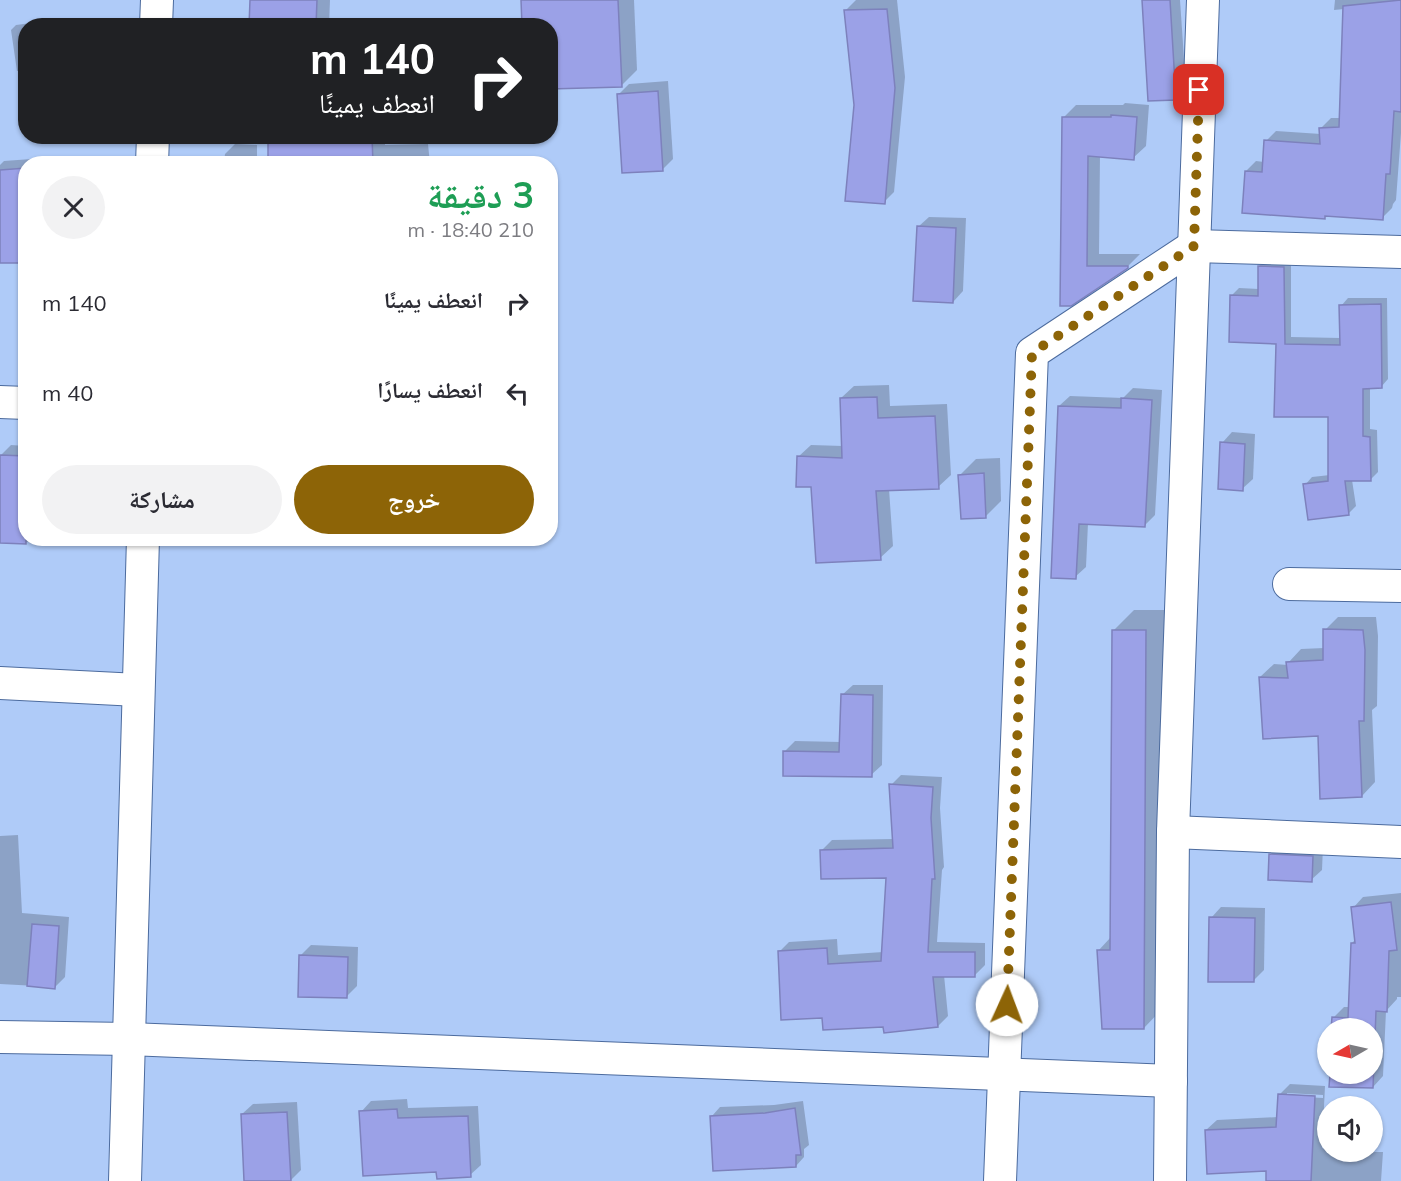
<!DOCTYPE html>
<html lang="ar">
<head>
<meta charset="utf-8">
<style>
  :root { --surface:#fff; --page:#f2f2f3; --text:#2b2b33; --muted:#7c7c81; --accent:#8d6407 }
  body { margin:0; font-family:Mulish,"Noto Naskh Arabic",sans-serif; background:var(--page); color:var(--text); direction:rtl; height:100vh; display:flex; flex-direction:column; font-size:22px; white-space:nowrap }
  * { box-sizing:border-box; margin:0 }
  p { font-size:20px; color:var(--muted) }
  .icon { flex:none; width:33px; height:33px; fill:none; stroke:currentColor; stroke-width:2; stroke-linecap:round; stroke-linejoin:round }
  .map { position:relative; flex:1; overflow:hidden; direction:ltr }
  .panel { position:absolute; left:18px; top:156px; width:540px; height:390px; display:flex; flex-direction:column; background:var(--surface); border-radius:24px; box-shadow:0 2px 4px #0004; direction:rtl }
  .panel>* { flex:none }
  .banner { position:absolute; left:18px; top:18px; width:540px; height:126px; border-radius:24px; box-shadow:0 2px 4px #0004; direction:rtl; background:#202124; color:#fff; overflow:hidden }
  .needle { width:39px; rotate:261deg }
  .fabs { position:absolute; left:1317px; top:1018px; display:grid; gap:12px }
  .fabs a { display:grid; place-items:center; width:66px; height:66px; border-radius:50%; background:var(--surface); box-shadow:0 2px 4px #0004; font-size:30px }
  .pin { position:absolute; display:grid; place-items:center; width:51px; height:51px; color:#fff; margin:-26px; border-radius:12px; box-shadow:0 3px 9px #0006 }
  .me { position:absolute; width:66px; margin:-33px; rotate:2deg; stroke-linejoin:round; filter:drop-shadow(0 0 4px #0008) }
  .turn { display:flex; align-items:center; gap:21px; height:126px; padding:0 24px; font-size:27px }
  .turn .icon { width:78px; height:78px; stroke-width:2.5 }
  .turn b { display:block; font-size:42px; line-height:51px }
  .round { display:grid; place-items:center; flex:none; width:63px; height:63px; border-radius:32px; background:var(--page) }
  .summary { display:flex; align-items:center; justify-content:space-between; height:102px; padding:0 24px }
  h1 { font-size:36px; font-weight:700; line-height:45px; color:#1e9e55 }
  .action { display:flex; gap:12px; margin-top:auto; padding:12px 24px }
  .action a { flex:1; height:69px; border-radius:36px; background:var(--accent); color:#fff; font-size:24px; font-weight:700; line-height:69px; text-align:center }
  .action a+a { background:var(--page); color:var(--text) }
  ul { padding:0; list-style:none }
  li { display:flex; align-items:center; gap:18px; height:90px; padding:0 24px }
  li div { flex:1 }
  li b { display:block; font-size:22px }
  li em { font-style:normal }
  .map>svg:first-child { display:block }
</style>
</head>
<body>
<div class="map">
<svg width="1401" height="1181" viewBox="0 0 1401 1181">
  <rect width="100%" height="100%" fill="#afcbf8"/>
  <g fill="#0003" fill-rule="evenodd">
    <polygon points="251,0 330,0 329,26 250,26"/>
    <polygon points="522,0 634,0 637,70 621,86"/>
    <polygon points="856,0 897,0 905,77 894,192 884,202 855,105 846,10"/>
    <polygon points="1144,0 1180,0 1186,88 1175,99"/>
    <polygon points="1335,0 1401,0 1401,45 1344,9 1334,10"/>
    <polygon points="39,22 39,26 26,26 26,70 17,71 11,30 16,25"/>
    <polygon points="1401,75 1401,133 1396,200 1393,204 1392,208 1382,218 1326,215 1324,217 1246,171 1256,161 1264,162 1266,141 1276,131 1321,134 1321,128 1331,118 1341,118"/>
    <polygon points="668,81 673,159 663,169 618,95 629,84"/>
    <polygon points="1125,103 1149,105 1146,146 1133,158 1100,155 1099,254 1140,254 1127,267 1062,304 1063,118 1076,105 1123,105"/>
    <polygon points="270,136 385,136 385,145 428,144 430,164 269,164"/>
    <polygon points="235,144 257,145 257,164 224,164 225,154"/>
    <polygon points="45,158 45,164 26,164 26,261 0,261 0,165 4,161"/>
    <polygon points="929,217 966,218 963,291 953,302 918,227"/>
    <polygon points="1267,259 1291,260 1291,337 1341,338 1341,306 1348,298 1387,298 1388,379 1381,387 1370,387 1370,429 1377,430 1378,472 1371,479 1352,480 1356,506 1348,514 1305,485 1312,477 1330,475 1330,416 1277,342 1232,295 1239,288 1259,289 1259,266"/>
    <polygon points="889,385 890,406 947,404 951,475 938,487 889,489 893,546 880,558 812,486 798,457 811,445 843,446 841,398 854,386"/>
    <polygon points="1133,388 1162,390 1155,515 1144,526 1088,523 1086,567 1075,577 1059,406 1070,396 1123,398"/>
    <polygon points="1232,432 1255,434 1253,479 1242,489 1222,443"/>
    <polygon points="11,445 26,446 26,538 36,538 32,542 0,541 0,456"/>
    <polygon points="1000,458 1001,501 985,517 960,475 976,459"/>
    <polygon points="1134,610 1166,610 1164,1007 1144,1028 1098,951 1111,937 1113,631"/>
    <polygon points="1338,617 1376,617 1378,636 1377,706 1372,710 1375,782 1362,796 1319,735 1260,677 1274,664 1288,665 1288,663 1301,649 1324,648 1325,630"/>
    <polygon points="853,685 883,685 882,765 871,775 785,751 795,741 841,742 842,695"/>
    <polygon points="901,775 942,777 940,808 944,867 942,870 937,942 985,943 985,965 975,975 944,975 948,1016 938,1026 885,1025 823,1016 779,952 789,942 837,939 838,955 883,952 888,876 822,850 832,840 894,839 891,785"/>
    <polygon points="18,835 22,913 69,917 65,977 55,987 0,984 0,836"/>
    <polygon points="1281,844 1323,846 1322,870 1311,880 1270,855"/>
    <polygon points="1401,893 1401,997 1397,997 1397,999 1386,1011 1383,1076 1373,1087 1331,1074 1372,1074 1372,1029 1333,1029 1333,1018 1344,1007 1350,1007 1352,943 1356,939 1353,908 1363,897"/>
    <polygon points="1221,907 1265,908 1264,970 1253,981 1211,918"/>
    <polygon points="311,945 358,947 357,986 347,996 300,956"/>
    <path d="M1290,1084L1325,1086L1322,1148L1328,1149V1152H1383L1381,1181H1267L1268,1169L1206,1130L1217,1120L1278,1117L1279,1095ZM1287,1093L1323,1095V1098L1287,1096Z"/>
    <polygon points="407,1099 408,1108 478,1106 481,1165 470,1175 438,1171 361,1112 371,1101"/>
    <polygon points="803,1101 809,1145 804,1149 804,1157 796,1166 712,1116 720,1107 774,1105"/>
    <polygon points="297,1102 301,1170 290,1181 245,1181 242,1114 253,1104"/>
  </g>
  <g fill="#9ba1e7" stroke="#7d81bc" stroke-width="1.5">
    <polygon points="250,0 317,0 316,26 249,26"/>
    <polygon points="521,0 618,0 622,87 550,89 550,26 522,26"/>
    <polygon points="1142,0 1170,0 1176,100 1148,101"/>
    <polygon points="1401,0 1401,112 1394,111 1390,174 1386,174 1383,220 1325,216 1325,219 1242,213 1245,171 1262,172 1264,140 1320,144 1319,128 1339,127 1343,6"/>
    <polygon points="887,9 895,88 885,204 845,201 854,105 844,10"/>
    <polygon points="658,91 663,171 622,173 617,94"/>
    <polygon points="1111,115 1137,117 1134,160 1088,156 1087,266 1128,266 1128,268 1071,306 1060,306 1062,117 1111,117"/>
    <polygon points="268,136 372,136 373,164 268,164"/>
    <polygon points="26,168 26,263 0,263 0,170"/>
    <polygon points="917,226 956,228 953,303 913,301"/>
    <polygon points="1258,266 1284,267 1285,344 1340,345 1339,305 1381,304 1382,388 1363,389 1363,436 1370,437 1371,481 1345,481 1349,515 1308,520 1303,484 1328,481 1328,417 1274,417 1276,344 1229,342 1230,295 1258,296"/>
    <polygon points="877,397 878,418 935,416 939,489 876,491 881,560 816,563 811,487 796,487 797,456 842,458 840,398"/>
    <polygon points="1121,398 1152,400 1145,527 1079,524 1076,579 1051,578 1058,406 1121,408"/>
    <polygon points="1220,442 1245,444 1243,491 1218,489"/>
    <polygon points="0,455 26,456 26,544 0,543"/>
    <polygon points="984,473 986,518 961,519 958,475"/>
    <polygon points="1323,629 1363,630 1365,650 1364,721 1359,721 1362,797 1320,799 1318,736 1263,739 1259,677 1288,678 1286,662 1323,660"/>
    <polygon points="1112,630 1146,630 1144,1029 1102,1029 1097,950 1110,950"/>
    <polygon points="841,694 873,695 872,777 783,776 783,751 839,752"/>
    <polygon points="889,784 933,787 931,818 935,879 932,879 928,952 975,952 975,977 933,977 938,1027 884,1033 883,1027 823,1030 822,1018 781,1020 778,951 827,948 828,964 881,961 886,878 821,879 820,850 893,848"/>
    <polygon points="1269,854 1313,856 1312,882 1268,880"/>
    <polygon points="1391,902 1397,950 1389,951 1387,1012 1376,1011 1373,1088 1329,1087 1330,1074 1372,1074 1372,1029 1331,1029 1332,1017 1348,1018 1351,943 1355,943 1351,907"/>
    <polygon points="1209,917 1255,918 1254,982 1208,982"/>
    <polygon points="32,924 59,926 55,989 27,986"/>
    <polygon points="299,955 348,957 347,998 298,997"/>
    <polygon points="1278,1094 1315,1096 1311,1181 1266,1181 1266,1171 1207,1174 1205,1130 1276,1127"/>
    <polygon points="795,1108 801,1155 796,1155 796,1167 713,1171 710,1116 765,1113"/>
    <polygon points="397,1109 398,1118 468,1116 471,1177 437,1179 436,1172 363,1176 359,1111"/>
    <polygon points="287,1112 291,1181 244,1181 241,1114"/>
  </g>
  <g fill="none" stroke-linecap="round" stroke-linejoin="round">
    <g stroke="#4c6b9e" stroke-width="34">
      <g id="street">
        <polyline points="156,26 157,0"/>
        <polyline points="152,164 153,136"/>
        <polyline points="0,402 26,403"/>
        <polyline points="1289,584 1401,586"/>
        <polyline points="0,683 138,690"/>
        <polyline points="1173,832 1401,842"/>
        <polyline points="0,1037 129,1039 1171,1081"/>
        <polyline points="125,1181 143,538"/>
        <polyline points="1000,1181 1032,353 1194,246 1401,252"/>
        <polyline points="1170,1181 1173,832 1203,0"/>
      </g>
    </g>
    <use href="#street" stroke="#fff" stroke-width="32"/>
  </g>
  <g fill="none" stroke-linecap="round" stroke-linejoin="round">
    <polyline stroke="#8d6407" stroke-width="10" stroke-dasharray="0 18" points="1007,1005 1032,353 1194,246 1199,90"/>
  </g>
</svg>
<div class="fabs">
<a><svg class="needle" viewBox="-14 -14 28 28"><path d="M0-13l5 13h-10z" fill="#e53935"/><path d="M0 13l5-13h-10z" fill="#7c7c81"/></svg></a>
<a><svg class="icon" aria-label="sound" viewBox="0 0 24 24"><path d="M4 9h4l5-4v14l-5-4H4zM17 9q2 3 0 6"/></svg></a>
</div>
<div class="pin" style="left:1199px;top:90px;background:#d93025"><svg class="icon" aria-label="arrive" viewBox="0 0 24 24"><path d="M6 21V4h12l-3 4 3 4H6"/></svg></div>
<svg class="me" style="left:1007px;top:1005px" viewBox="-20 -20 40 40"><circle r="19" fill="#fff"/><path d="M0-13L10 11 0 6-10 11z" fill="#8d6407"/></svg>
<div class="banner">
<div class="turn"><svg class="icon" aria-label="right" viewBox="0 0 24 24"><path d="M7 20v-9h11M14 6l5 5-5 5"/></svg><div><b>140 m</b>انعطف يمينًا</div></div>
</div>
<section class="panel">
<div class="summary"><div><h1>3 دقيقة</h1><p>210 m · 18:40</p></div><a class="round"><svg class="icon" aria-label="close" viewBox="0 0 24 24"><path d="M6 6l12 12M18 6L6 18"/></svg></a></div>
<ul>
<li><svg class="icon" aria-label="right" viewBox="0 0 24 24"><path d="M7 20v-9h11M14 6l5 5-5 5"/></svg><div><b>انعطف يمينًا</b></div><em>140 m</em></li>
<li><svg class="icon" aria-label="left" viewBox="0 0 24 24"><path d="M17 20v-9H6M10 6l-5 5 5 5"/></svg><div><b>انعطف يسارًا</b></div><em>40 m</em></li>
</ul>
<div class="action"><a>خروج</a><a>مشاركة</a></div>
</section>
</div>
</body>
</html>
